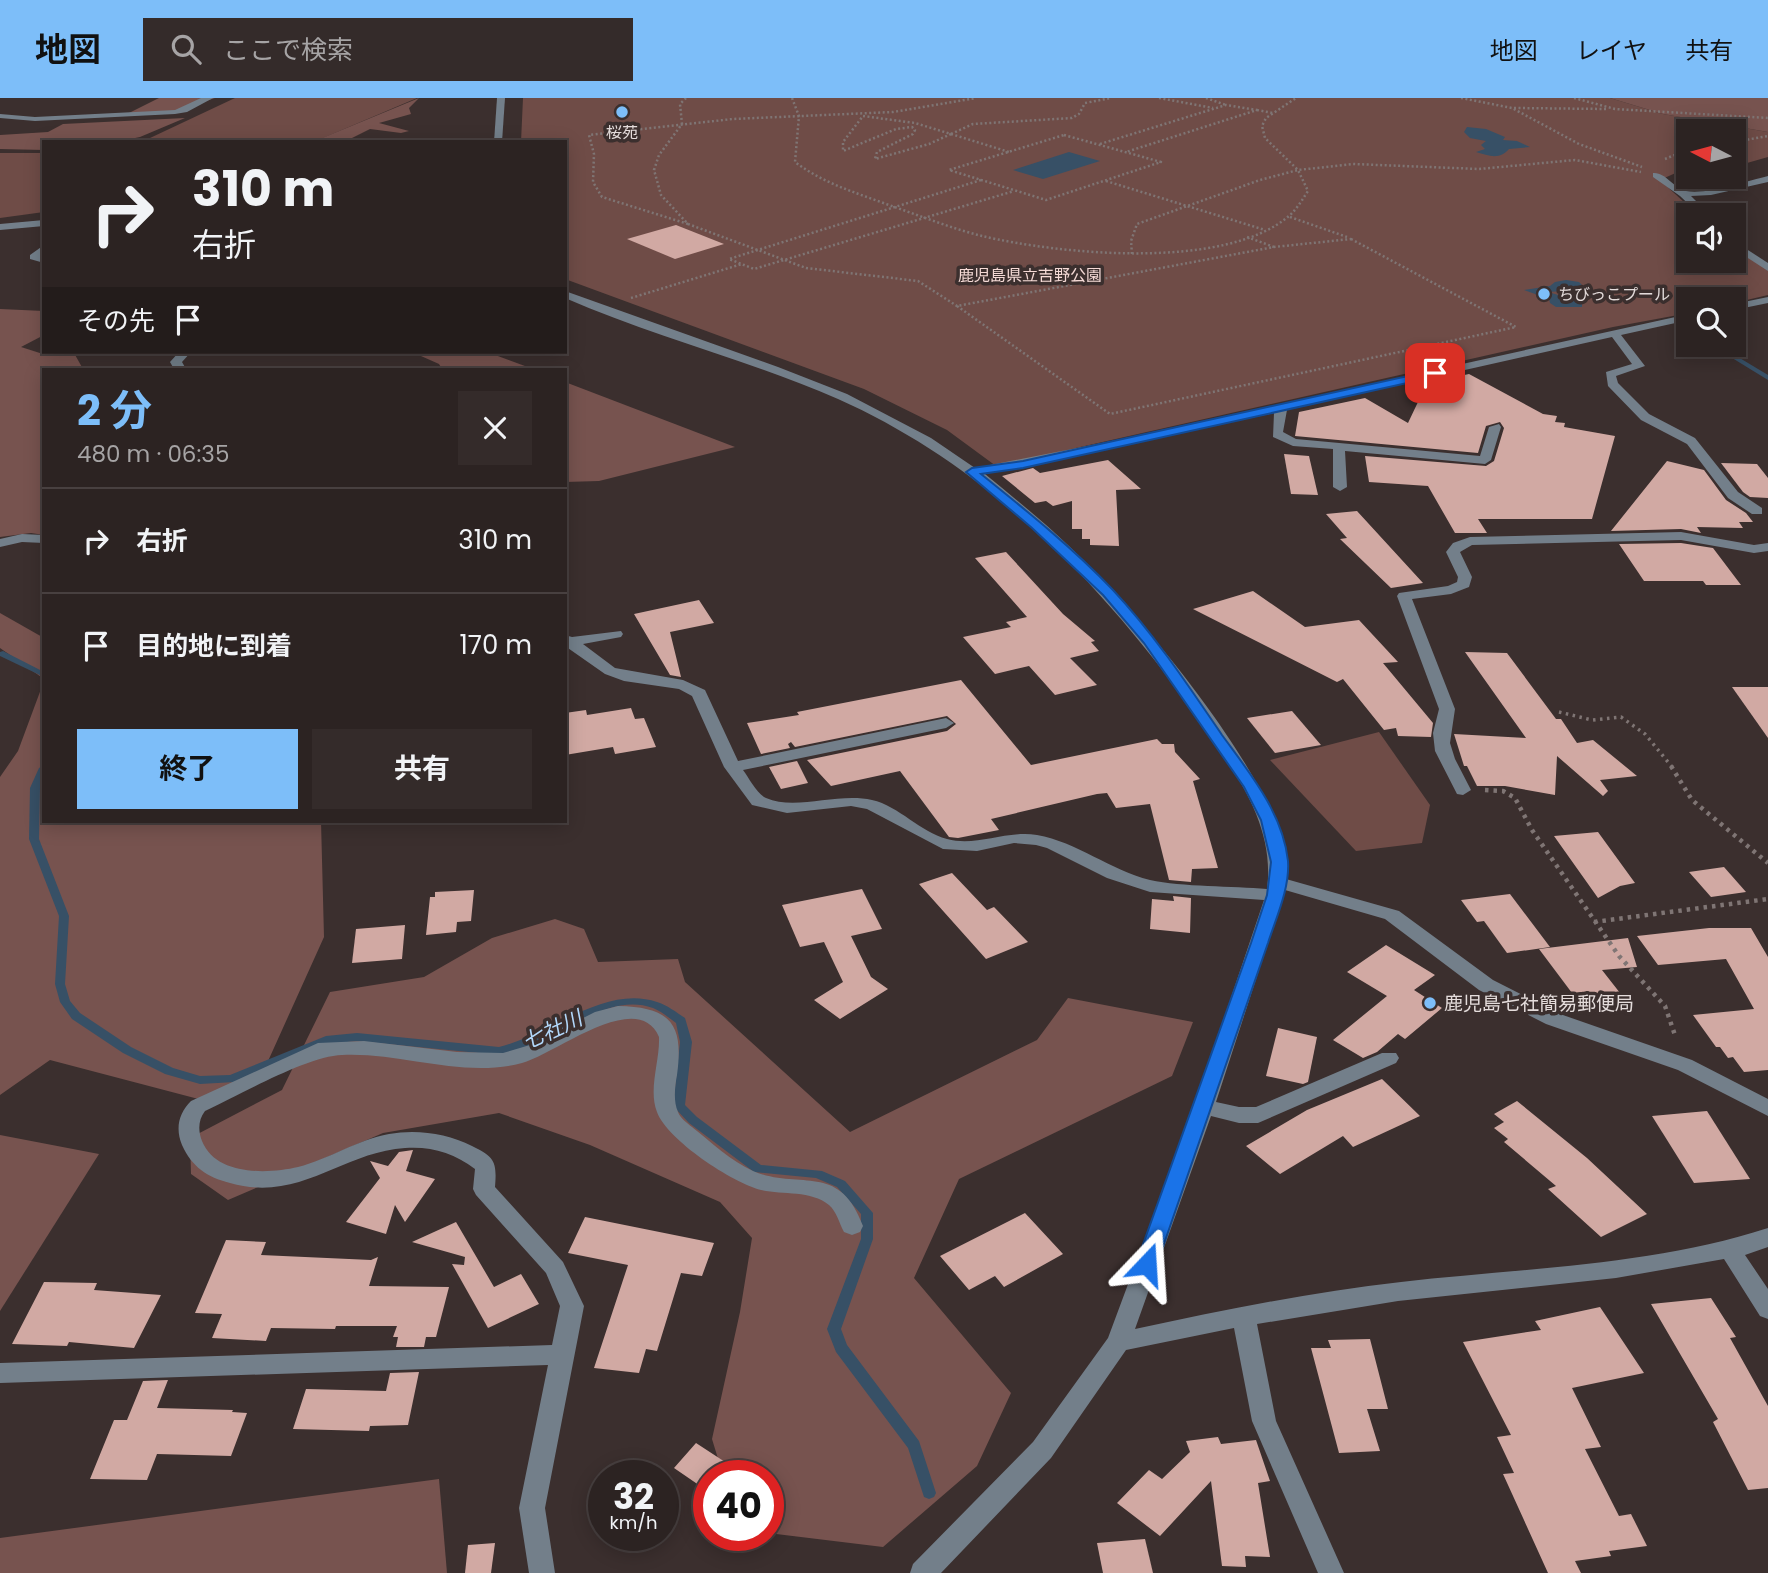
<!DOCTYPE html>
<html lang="ja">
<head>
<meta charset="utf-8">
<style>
  :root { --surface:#2c2322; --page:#342b2a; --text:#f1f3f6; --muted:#a6a4a5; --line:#484040; --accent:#7dbef9 }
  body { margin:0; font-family:Poppins,"Noto Sans JP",sans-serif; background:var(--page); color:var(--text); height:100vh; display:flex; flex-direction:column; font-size:26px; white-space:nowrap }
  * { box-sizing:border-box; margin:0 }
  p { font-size:23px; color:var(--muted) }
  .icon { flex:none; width:38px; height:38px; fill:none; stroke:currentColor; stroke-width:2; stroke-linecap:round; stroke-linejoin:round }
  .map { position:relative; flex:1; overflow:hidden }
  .drawer { position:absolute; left:42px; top:270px; width:525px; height:455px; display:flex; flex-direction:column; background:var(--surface); border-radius:0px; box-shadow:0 4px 18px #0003,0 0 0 2px var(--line) }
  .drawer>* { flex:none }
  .banner { position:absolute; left:42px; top:42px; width:525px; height:214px; border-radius:0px; box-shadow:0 4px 18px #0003,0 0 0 2px var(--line); background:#2c2322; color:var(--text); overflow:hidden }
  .needle { width:46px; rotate:276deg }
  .tools { position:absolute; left:1676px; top:21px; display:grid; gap:14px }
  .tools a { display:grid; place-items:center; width:70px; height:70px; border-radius:0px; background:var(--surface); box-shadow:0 4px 18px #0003,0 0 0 2px var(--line); font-size:35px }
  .speed { position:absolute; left:588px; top:1362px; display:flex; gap:14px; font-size:35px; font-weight:700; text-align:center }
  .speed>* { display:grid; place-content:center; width:91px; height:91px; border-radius:50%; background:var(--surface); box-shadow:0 4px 18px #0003,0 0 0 2px var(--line); line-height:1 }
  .speed small { font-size:18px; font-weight:400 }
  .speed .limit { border:10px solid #d22; background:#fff; color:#111 }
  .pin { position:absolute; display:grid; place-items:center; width:60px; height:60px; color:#fff; margin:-30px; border-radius:14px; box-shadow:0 4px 10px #0006 }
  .me { position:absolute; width:77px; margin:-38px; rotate:20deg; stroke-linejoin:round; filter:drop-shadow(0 0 5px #0008) }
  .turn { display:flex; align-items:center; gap:24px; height:147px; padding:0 35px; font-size:32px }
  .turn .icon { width:91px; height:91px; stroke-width:2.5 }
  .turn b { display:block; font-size:49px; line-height:60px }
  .then { display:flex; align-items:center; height:66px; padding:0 35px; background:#0003; gap:14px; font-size:26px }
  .round { display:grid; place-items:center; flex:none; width:74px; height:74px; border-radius:0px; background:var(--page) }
  .head { display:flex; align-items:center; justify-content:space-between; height:119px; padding:0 35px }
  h1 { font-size:42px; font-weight:700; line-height:52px; color:var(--accent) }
  .button { display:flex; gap:14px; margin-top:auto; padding:14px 35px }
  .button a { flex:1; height:80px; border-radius:0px; background:var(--accent); color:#111; font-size:28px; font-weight:700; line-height:80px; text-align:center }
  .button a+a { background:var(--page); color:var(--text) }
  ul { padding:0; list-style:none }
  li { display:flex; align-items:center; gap:21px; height:105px; padding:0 35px; border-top:2px solid var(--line) }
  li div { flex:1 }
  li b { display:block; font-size:26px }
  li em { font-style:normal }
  header { display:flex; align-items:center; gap:42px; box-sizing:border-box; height:98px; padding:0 35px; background:var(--accent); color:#111 }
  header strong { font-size:33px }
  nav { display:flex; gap:38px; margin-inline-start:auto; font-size:24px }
  .search { width:490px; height:63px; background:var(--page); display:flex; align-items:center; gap:18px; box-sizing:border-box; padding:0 24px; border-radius:0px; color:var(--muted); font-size:26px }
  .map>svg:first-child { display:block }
</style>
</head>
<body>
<header>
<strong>地図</strong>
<div class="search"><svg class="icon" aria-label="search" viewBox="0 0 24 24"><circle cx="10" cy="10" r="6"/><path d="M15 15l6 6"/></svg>ここで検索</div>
<nav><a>地図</a><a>レイヤ</a><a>共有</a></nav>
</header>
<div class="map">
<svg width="1768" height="1475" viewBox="0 0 1768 1475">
  <rect width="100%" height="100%" fill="#3b2f2e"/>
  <g fill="#6f4c47">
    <polygon points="235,0 417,0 316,43 319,44 130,44 150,40"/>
    <polygon points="523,0 1610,0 1663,16 1768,34 1768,59 1747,65 1734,61 1734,33 1689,33 1689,69 1660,82 1698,117 1689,117 1689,163 1734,163 1734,150 1768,171 1768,197 1734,205 1734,201 1689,201 1689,215 1613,229 996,368 947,332 864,291 565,181 565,44 521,44"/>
    <polygon points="0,55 44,55 44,114 0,120"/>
    <polygon points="1379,634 1430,707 1422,745 1356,753 1270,662"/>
  </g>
  <g fill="#77534f">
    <polygon points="159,0 215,0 173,14 129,15"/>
    <polygon points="419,0 409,10 411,16 379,25 409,33 401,35 370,31 344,44 315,43"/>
    <polygon points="1610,0 1768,0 1768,34 1663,16"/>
    <polygon points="185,20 140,39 116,44 44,44 44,52 0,51 0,37 48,34 63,26"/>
    <polygon points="0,211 44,213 44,237 21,249 43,256 74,255 83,271 44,271 44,437 31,435 0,439"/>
    <polygon points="412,254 487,254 533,271 442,271 439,266"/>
    <polygon points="565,284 735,349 599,383 565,384"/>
    <polygon points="0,515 44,540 44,581 0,550"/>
    <polygon points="44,583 44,723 321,723 324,839 264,972 206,1003 50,962 0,997 0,679 18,653"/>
    <polygon points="555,821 584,831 598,864 678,861 685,884 850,1034 1037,942 1068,900 1193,924 1172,978 959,1081 914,1180 1011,1295 977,1368 883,1449 768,1435 768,1377 723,1377 712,1341 740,1214 752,1140 720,1104 590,1047 499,1015 383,1035 228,1102 191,1076 190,1040 282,992 330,894 424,879 492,840"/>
    <polygon points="0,1037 99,1056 0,1213"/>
    <polygon points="439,1381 447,1475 0,1475 0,1440"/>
  </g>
  <g fill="#375066">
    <path d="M1467,29L1486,31L1505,39L1503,42L1517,43L1530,49L1509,51C1500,62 1489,58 1476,54L1485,51L1481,47L1486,43L1470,40L1464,34Z"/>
    <polygon points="1069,54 1100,63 1043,81 1013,72"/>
    <polygon points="1566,182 1579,184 1584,189 1580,192 1548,194 1582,204 1582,209 1556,209 1550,205 1549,201 1524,192 1550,188 1555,184"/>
  </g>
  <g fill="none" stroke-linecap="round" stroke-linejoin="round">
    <g fill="#375066" fill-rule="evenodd">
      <polygon points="1734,221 1740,222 1741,223 1734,225"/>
      <polygon points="1711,247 1718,247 1768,277 1768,282"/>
      <polygon points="3,553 44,574 44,579 0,558 0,554"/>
      <path d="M44,667V681L40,690L39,741L69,818L65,886L70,903L80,915L131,949L173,970L200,978L230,977L326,938L357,935L499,949C549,937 605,886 657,904C667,907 676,914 685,920L692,944L685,1007L697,1019L761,1067L822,1073L845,1083L873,1115V1141L841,1231L847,1247L919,1343L936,1395L934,1399L929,1401L924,1399L908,1350L836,1254L827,1231L861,1141V1116L837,1089L816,1080L754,1074L689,1025L673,1008L680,944L676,925C669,920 661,913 653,910C614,896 574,928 541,943C527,949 513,953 499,957L357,943L328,946L235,984L200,986L165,976L123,955L72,921L60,904L55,886L59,818L29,741L30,690L39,670Z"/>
    </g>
  </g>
  <g fill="#d1a9a3">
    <polygon points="676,127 724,146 675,161 627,141"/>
    <polygon points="1469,276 1543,316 1557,318 1555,324 1565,325 1564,329 1615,338 1592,421 1478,421 1487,435 1455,435 1428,388 1369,384 1365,358 1486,368 1494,363 1504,330 1500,324 1486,328 1478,355 1295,338 1299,314 1365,300 1408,325 1427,285"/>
    <polygon points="1284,356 1309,358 1318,397 1291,396"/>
    <polygon points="1108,362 1141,391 1116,392 1119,448 1090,447 1090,441 1082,441 1082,431 1072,431 1072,403 1053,408 1046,403 1035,405 1002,378 1033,370 1040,375"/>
    <polygon points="1667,363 1704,372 1726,402 1746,415 1753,424 1739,424 1743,430 1697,429 1701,435 1681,431 1611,433"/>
    <polygon points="1721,365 1757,366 1768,380 1768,400 1750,399 1743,394"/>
    <polygon points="1357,413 1423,485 1391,490 1340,441 1347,440 1326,416"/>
    <polygon points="1681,445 1713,450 1741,487 1706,487 1703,483 1644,483 1619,446"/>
    <polygon points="1006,454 1063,516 1095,543 1091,544 1099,553 1070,560 1097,587 1055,597 1029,568 995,576 963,539 1011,529 1006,524 1027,519 975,460"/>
    <polygon points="1253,493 1305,529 1359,522 1398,564 1383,565 1433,625 1431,639 1398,638 1396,630 1384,632 1343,581 1337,584 1193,511"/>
    <polygon points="699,502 714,525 670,534 681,579 670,577 634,516"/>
    <polygon points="1465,554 1507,555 1556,621 1561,621 1577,645 1593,642 1637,678 1600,682 1608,693 1603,698 1557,658 1555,697 1505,688 1477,688 1467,668 1464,668 1454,636 1526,640"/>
    <polygon points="961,582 1031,667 1157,641 1162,646 1174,646 1175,654 1200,681 1193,683 1218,770 1192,771 1191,784 1169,782 1150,706 1116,710 1107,695 1097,696 991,721 999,732 958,740 949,739 900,673 831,688 807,662 947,633 956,626 947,618 795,649 791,644 788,646 790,650 761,656 747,625 799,617 797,614"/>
    <polygon points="1732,589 1768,589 1768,640"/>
    <polygon points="631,610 635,621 644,620 656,649 615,656 613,649 565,657 565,615 586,612 587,617"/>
    <polygon points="1292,613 1321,647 1275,655 1247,620"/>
    <polygon points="797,663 808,685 781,691 769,669"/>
    <polygon points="1598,734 1635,785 1620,788 1598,800 1554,738"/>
    <polygon points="1724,769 1746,794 1711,799 1689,774"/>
    <polygon points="952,775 987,812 994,809 1028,844 986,861 919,786"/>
    <polygon points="862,791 882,831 851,838 871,879 888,891 840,921 814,902 843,884 824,844 800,849 782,807"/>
    <polygon points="474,792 471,823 457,824 456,834 426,837 430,799 435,799 435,794"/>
    <polygon points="1510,796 1550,849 1507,855 1484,823 1477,824 1461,802"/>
    <polygon points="1173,798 1191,800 1190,835 1150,831 1152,801 1174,803"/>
    <polygon points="405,827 402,861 352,865 356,831"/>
    <polygon points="1709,830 1751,830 1768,859 1768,972 1744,974 1733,959 1728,960 1720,949 1716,949 1693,917 1754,911 1726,861 1658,867 1637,838"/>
    <polygon points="1628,840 1637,869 1602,872 1631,909 1587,915 1539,851"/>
    <polygon points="1386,847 1435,877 1414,892 1442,910 1405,941 1398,936 1377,954 1363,960 1333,942 1387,898 1347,874"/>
    <polygon points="1278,930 1317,939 1308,984 1303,986 1266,978"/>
    <polygon points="1382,981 1420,1018 1353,1049 1343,1038 1280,1076 1246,1048 1307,1012"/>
    <polygon points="1517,1003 1587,1060 1647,1116 1601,1139 1548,1091 1556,1088 1504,1044 1508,1041 1494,1030 1504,1024 1494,1016"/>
    <polygon points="1707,1013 1750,1081 1694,1085 1652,1018"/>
    <polygon points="413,1052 406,1073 435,1081 405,1124 395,1107 386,1136 346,1124 380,1080 370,1063 388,1068 399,1054"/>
    <polygon points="1025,1115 1063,1156 1004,1189 995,1178 969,1192 940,1158"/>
    <polygon points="585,1119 714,1145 702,1178 681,1175 657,1253 646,1251 639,1275 594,1270 628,1167 568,1155"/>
    <polygon points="456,1124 494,1189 521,1176 539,1206 488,1230 452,1166 464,1167 465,1159 412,1144"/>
    <polygon points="226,1142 266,1144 261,1157 371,1162 378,1159 369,1188 449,1189 436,1239 426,1239 424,1249 396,1249 398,1239 393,1239 397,1228 336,1228 335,1231 271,1230 266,1243 212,1240 222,1216 195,1215"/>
    <polygon points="44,1184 97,1185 94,1192 161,1197 134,1250 69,1244 67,1248 12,1246"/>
    <polygon points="1711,1200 1736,1239 1730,1240 1768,1308 1768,1390 1748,1392 1713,1324 1718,1321 1651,1206"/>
    <polygon points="1600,1209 1644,1275 1572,1290 1601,1349 1585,1351 1619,1418 1631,1416 1647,1448 1609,1453 1611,1458 1575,1463 1581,1475 1548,1475 1503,1376 1514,1375 1497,1339 1511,1337 1463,1244 1541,1232 1535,1223"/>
    <polygon points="1370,1241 1388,1311 1367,1311 1380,1353 1339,1355 1311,1250 1331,1250 1328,1242"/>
    <polygon points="419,1274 408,1327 370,1328 369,1333 293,1331 306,1291 386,1293 390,1275"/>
    <polygon points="168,1282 157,1310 233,1312 232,1314 247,1315 231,1358 157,1356 147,1382 90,1381 114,1322 127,1322 143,1283"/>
    <polygon points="1218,1339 1221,1346 1256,1342 1270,1383 1258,1385 1270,1459 1245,1458 1246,1469 1222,1468 1211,1383 1160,1438 1117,1405 1149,1372 1162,1381 1190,1354 1186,1343"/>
    <polygon points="696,1345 745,1377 709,1377 709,1394 674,1370"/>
    <polygon points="1145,1441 1153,1475 1103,1475 1097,1445"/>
    <polygon points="495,1445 491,1475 465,1475 468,1447"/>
  </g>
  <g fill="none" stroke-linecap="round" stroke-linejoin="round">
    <g stroke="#7f7574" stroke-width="2.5" stroke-dasharray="2 2.5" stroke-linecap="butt">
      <polyline points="686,0 680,6 682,26 659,57 654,72 661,97 688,126 806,170 918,183 957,208"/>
      <path d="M792,0L799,18L795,64C823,85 854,94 886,106C918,117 950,130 982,138C1059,156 1224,173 1289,118C1297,111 1302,102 1308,93L1298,72L1265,40L1262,28L1266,20L1296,0"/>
      <polyline points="1159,0 1213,10"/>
      <polyline points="1206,0 1226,7"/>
      <polyline points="1461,0 1512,10 1579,46 1642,69"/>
      <polyline points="1574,0 1615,11 1768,20"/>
      <polyline points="1514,10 1607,11"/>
      <polyline points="1257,12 1273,15"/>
      <polygon points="863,18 915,25 951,36 929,46 875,61 877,54 913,36 915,32 912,29 896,31 843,53 843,44"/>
      <polyline points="951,36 1009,54"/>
      <polyline points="951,36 973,26 1072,20 1079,16 1085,5 1111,0"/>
      <polygon points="1064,37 1161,64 1046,102 949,72"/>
      <polyline points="1734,44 1768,38"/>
      <polyline points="1100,46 1226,7 1257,12 1126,54"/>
      <polyline points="1665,61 1689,51"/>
      <polyline points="981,82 729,161 754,171 1014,93"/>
      <polyline points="1106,83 1265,132"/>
      <polyline points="1290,119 1347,139"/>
      <polyline points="688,126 602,99 593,84 594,56 589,37 733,21 893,14 976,0"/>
      <polyline points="1247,139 1274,149"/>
      <polygon points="1351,141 1516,229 1110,316 957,208 1274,149"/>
      <polyline points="1132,156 1131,143 1137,126 1260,82 1298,72 1353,66 1479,71 1575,62 1641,74"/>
      <polyline points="631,200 742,166"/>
    </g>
    <polyline stroke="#7f7574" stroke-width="3.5" stroke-dasharray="2.5 4.5" stroke-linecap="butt" points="1559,614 1592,622 1621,619 1645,636 1673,670"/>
    <g stroke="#7f7574" stroke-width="4.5" stroke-dasharray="3.5 5" stroke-linecap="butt">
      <polyline points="1671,668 1692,702 1768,765"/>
      <polyline points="1485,692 1503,693 1515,700 1532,732 1619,858 1665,908 1676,940"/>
      <polyline points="1594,824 1768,801"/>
    </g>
    <g fill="#737f8a" fill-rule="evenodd">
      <polygon points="201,0 213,0 187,14 175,16 35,23 0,20 0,16 35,19 175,12"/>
      <polygon points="497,0 505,0 502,44 494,44"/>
      <path d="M1653,75C1666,74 1673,90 1686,93C1707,97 1747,83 1768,78V84L1711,97L1691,98L1710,117H1700L1680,98L1653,79Z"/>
      <polygon points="44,122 44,128 0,132 0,126"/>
      <polygon points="1734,143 1768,165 1768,173 1734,151"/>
      <polygon points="44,147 41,158 44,159 44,165 30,161 30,157"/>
      <path d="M565,193L778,269L847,296L931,340L975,370L1117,342L1689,216V222L1621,237L1645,268L1616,278L1618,285L1649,316L1695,340L1738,394L1762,410V416H1752L1728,400L1687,346L1641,322L1608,288L1606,274L1632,266L1612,239L1287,312L1283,334L1296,341L1480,358L1489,329L1499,326L1501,329L1491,362L1485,366L1345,353L1347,389L1340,393L1333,389V351L1293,348L1273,339L1274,315L985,376C1014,400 1043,423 1070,449C1130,506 1297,698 1286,781L1399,813L1493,882L1560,916L1692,962L1768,1001V1018L1678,972L1546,926L1479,892L1385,821L1285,792L1216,1004L1239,1009H1256L1382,955H1396L1399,960L1396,965L1258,1025H1239L1211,1018L1135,1231C1223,1212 1312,1194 1401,1184C1523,1170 1651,1168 1768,1130V1149L1745,1157L1768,1191V1221L1760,1218L1724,1161L1616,1180L1398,1203L1257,1226L1276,1323L1344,1475H1318L1252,1323L1234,1230L1126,1252L1051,1360L941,1475H910L913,1466L1033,1344L1108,1240L1194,1009L1264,802L1150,794L1107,780L1047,750L1036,747L1014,745L977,753L943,751L867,711L851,708L787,715L752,707L724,669L692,598L679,591L624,583L605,576L565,548V537L572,539L621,533L623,536L621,539L583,546L615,570L683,582L705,592L738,663L946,620L954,625L946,630L743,672C749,680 757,696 766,700C796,713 838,694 872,702C899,708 920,734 947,741C977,749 1006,732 1037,737C1077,744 1110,772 1150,782C1182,789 1233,788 1267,791C1276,723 1230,667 1194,615C1101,484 986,367 838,301C749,262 654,239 565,200Z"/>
      <polygon points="1768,199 1768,205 1734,212 1734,206"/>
      <polygon points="179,254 191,254 182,264 186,271 174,271 170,264"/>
      <polygon points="295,268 320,268 326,271 289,271"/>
      <polygon points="1681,434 1754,447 1768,445 1768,453 1754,455 1681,442 1472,447 1460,454 1472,479 1469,489 1451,496 1412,501 1455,611 1450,645 1455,661 1471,692 1463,697 1457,696 1435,653 1433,635 1439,611 1397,498 1399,495 1448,488 1457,484 1458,479 1446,454 1453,445 1470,439"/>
      <polygon points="22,436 44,437 44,445 22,444 0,449 0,441"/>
      <path d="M618,908C671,909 684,926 677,977C675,988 673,1003 678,1014C680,1020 687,1025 692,1029C711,1044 731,1063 753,1073C800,1093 839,1063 863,1128L860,1134L852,1137L844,1134C839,1125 837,1114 829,1107C811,1092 782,1097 761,1092C733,1085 667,1042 657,1014C648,991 660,963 659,939C638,889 554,957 522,965C463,981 402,954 342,957C307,958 240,997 205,1013C198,1022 198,1033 202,1043C216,1078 268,1076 298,1069C329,1061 357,1042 389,1036C416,1031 447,1035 472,1048C495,1059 497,1064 495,1089L563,1164L584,1208L545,1410L555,1475H529L519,1410L548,1267L0,1285V1265L552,1247L560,1208L546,1175L476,1097L473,1091L475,1071C454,1055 431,1048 405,1050C342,1054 300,1105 230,1085C207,1079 192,1069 182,1047C175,1030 179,1015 191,1003L318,945L364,943L457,954L503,955L530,947L595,914Z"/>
    </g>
  </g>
  <path fill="#1a73e8" stroke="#114b97" stroke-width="2" d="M1435,272L1440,275L1439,278L1023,370L981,376C1027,413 1073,450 1113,492C1154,536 1188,587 1222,637C1249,674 1283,715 1288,763C1290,790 1276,820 1268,845L1157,1166L1154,1172L1147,1174L1139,1172L1136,1166L1251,845L1267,797L1271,764L1261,722L1244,689L1144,545L1103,497L1032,430L966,374L972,370L1023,363Z"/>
  <g fill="#7dbef9" stroke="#3b2f2e" stroke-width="2.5">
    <circle cx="622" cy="14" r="7"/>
    <circle cx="1544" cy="196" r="7"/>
    <circle cx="1430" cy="905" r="7"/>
  </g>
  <g text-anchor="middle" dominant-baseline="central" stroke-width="7" stroke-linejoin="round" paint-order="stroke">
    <g font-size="16" fill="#e4dcdb" stroke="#3b2f2e">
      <text x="622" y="34">桜苑</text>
      <text x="1558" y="196" text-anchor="start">ちびっこプール</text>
    </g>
    <g font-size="16" fill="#f5dad6" stroke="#3b2f2e">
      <text x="1030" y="177">鹿児島県立吉野公園</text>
    </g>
    <g font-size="19" fill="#e4dcdb" stroke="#3b2f2e" text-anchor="start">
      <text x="1444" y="905">鹿児島七社簡易郵便局</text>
    </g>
    <g font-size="21" font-style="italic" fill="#b1d7fa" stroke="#3b2f2e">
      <text transform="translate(552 932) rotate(-25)">七社川</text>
    </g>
  </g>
</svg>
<div class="tools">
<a><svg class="needle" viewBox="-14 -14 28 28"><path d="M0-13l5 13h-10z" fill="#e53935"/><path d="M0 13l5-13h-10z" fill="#a6a4a5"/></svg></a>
<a><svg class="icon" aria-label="sound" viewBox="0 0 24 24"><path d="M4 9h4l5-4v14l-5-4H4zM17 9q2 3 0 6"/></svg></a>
<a><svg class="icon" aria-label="search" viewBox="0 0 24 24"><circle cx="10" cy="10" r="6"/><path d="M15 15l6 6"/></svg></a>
</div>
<div class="speed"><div>32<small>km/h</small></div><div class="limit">40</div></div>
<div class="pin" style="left:1435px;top:275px;background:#d93025"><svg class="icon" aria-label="arrive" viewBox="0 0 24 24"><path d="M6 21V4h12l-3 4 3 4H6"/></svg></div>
<svg class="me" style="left:1147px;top:1166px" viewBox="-20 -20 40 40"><path d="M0-17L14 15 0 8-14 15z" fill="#1a73e8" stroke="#fff" stroke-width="4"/></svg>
<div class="banner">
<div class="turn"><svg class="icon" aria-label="right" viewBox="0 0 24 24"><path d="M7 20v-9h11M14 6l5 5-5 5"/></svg><div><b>310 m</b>右折</div></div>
<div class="then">その先<svg class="icon" aria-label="arrive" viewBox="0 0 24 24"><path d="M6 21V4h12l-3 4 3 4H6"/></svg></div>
</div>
<section class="drawer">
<div class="head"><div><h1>2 分</h1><p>480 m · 06:35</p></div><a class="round"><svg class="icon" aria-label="close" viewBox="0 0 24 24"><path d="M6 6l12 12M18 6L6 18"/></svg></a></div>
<ul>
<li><svg class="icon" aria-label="right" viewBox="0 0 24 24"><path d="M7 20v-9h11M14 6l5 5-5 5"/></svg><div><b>右折</b></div><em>310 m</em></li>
<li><svg class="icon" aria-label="arrive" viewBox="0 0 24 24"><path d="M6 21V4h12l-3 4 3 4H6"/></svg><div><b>目的地に到着</b></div><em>170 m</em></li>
</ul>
<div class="button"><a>終了</a><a>共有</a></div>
</section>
</div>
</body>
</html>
